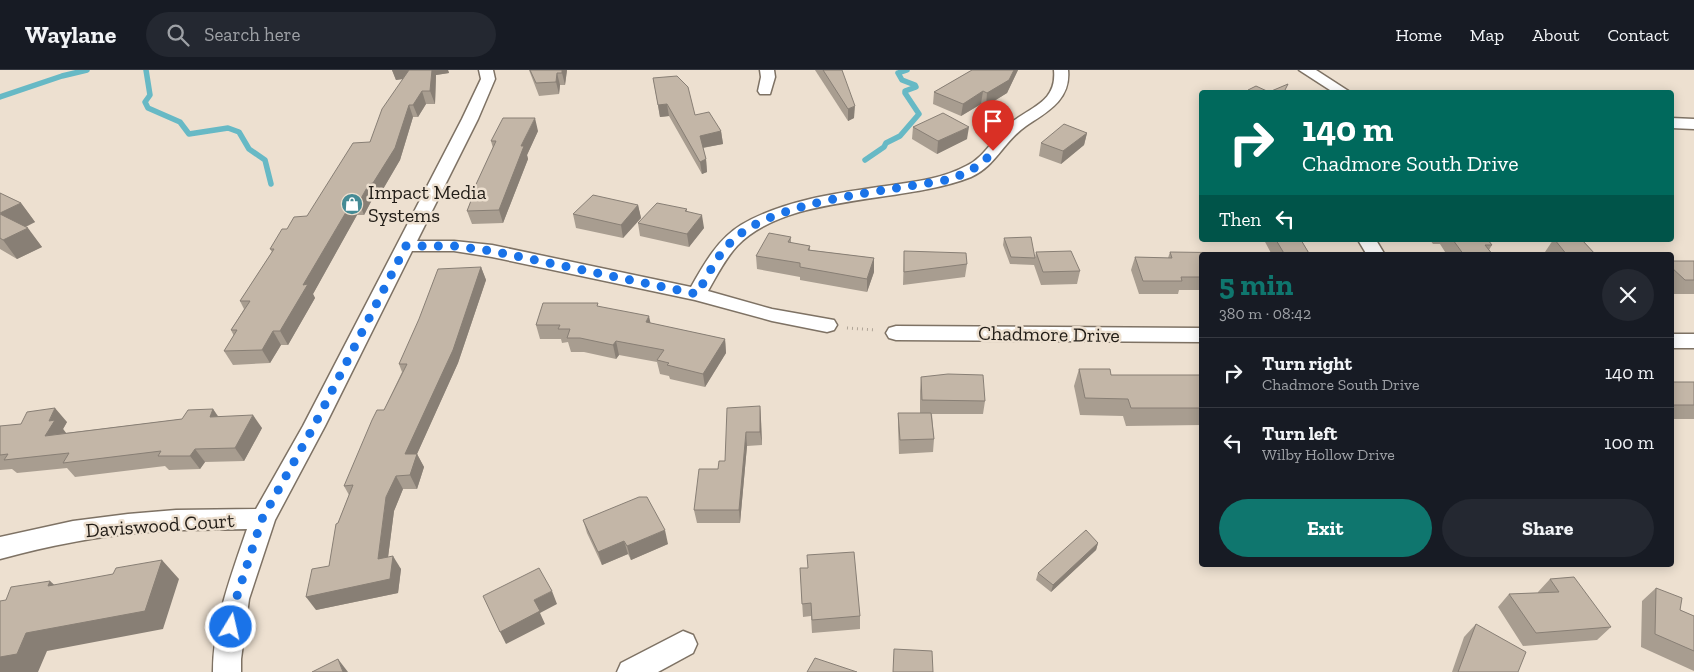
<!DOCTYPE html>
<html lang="en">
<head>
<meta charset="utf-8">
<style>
  :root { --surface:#171b24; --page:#242831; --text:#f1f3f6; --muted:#9ea1a6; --line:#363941; --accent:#0f766e }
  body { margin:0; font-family:"Zilla Slab",serif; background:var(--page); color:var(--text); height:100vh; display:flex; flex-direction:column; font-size:19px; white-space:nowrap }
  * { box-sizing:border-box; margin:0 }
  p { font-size:16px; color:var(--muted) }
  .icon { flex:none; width:28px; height:28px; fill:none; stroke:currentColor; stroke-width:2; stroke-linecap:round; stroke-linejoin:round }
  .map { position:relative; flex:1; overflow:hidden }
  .drawer { position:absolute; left:1199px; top:182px; width:475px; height:315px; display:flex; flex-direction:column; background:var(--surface); border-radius:5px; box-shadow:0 2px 12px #0003 }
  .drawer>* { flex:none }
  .hud { position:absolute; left:1199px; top:20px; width:475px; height:152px; border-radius:5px; box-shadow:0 2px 12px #0003; background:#00695c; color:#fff; overflow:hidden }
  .pin { position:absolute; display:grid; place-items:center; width:42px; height:42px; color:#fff; margin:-51px -21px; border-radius:50% 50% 50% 0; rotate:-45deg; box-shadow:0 0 5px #0007 }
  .pin .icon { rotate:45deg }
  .me { position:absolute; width:55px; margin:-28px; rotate:9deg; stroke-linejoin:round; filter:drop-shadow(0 0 4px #0008) }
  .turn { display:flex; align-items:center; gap:18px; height:105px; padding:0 20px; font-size:22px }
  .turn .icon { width:65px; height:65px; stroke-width:2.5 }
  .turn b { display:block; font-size:35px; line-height:42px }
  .then { display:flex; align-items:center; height:48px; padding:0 20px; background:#0003; gap:10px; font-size:19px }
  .round { display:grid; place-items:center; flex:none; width:52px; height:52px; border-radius:26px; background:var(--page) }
  .head { display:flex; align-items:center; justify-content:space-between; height:85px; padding:0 20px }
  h1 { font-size:30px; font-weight:700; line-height:38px; color:var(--accent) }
  .primary-button { display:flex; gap:10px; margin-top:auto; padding:10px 20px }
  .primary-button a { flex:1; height:58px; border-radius:30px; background:var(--accent); color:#fff; font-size:20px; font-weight:700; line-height:58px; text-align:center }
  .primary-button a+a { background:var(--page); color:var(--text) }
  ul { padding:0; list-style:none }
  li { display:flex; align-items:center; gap:15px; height:70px; padding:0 20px; border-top:1px solid var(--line) }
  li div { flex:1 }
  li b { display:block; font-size:19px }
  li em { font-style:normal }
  header { display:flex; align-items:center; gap:30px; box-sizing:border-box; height:70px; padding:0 25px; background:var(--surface); border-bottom:1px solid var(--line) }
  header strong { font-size:24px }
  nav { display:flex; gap:28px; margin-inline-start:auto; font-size:18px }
  .search { width:350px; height:45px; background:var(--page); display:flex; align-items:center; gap:12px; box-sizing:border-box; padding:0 18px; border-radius:28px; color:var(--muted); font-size:19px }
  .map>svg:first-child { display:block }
</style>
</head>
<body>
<header>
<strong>Waylane</strong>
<div class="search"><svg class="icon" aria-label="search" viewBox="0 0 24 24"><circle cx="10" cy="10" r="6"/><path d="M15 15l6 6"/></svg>Search here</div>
<nav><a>Home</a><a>Map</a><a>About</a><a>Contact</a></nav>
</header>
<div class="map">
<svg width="1694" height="602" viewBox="0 0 1694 602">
  <rect width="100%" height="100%" fill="#ede0d0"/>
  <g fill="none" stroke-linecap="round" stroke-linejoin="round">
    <g stroke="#67b9c5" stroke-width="5.5">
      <polyline points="146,0 150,25 145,32 148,38 180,52 189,64 228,58 239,62 249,79 265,90 271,114"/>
      <polyline points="0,27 62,6 87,0"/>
      <polyline points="865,90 884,77 886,73 900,66 919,44 905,23 905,21 916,17 915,15 902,10 898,3 907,0"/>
    </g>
    <g stroke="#7e7264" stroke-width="3">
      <g id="minor">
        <path d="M479,0H493L495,9L478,49L417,171H454L492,175L691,217C704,194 718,169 741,155C784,130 837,123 886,116C913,112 942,109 966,96C986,87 995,64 1012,52C1033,36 1057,31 1054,0H1068C1071,30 1047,42 1026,56C1004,71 995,97 971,107C904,134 787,123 737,176C725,189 717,205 708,221L772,239L834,250L837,255L834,260L827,262L772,251L695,230L492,187L454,181H412L325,356L275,450L249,529L241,589V602H213C213,552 231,506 247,459C214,460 180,459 147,462C97,466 48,476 0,489V467L73,451L128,444L176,440L256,439L303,356L462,49L481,9Z"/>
        <polygon points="760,0 774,0 775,7 770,24 760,24 758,21 761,7"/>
        <polygon points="1299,0 1316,0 1350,22 1333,22"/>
        <polygon points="1671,48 1694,49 1694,59 1671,58"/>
        <polygon points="1358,170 1376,170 1385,185 1367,185"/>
        <polygon points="896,256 1201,258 1201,272 896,270 889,268 886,263 889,258"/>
        <rect x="1671" y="264" width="23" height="14"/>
        <polygon points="683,561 693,565 697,574 693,583 658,602 617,602 621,593"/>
      </g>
    </g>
    <polyline stroke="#afa497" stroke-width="3" stroke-dasharray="1 4" stroke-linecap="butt" points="847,258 876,260"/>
    <use href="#minor" fill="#fff" fill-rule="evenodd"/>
  </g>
  <g fill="#a89d90">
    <polygon points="392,0 448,0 449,3 436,5 435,34 426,34 418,47 413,47 400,90 379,126 374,126 364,145 357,145 313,224 315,228 288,275 281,275 270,293 233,295 224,281 234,266 231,260 244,239 240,231 272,182 270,179 287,159 307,146 370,72 403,9 396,10"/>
    <polygon points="529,0 567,0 565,15 560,15 559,24 539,26"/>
    <polygon points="815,0 842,0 854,48 848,51"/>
    <polygon points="972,0 1018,0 1007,23 986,36 981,34 961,46 933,34 934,22"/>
    <polygon points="653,8 695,45 721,61 723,74 703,78 706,89 707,102 702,104 669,46 660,47"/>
    <polygon points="913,57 967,69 937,84 912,69"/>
    <polygon points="538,61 527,85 528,89 503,153 472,154 467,141 473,126 472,123 493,78 491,71"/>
    <polygon points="1087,63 1084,75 1061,94 1039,86 1041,73"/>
    <polygon points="0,123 21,133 35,152 26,157 42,177 17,189 0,179"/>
    <polygon points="638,135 641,148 623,168 576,158 573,144"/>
    <polygon points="687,139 687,142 704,158 689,177 640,166 638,153"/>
    <polygon points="791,167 791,173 810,176 810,180 874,188 874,202 867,222 800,210 800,207 757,199 756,186"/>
    <polygon points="1004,168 1035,188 1036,182 1080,201 1077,214 1041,215 1034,195 1010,194 1003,175"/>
    <polygon points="1264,170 1301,170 1310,185 1272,185"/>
    <polygon points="1430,170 1488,170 1492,175 1489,180 1493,185 1447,185 1440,174 1433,174"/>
    <polygon points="1553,170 1582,170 1596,185 1547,185 1545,182"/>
    <polygon points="904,181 967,194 965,207 903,215"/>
    <polygon points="1170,182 1201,185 1201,220 1179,220 1178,224 1139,224 1131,200 1135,187 1168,188"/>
    <polygon points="1671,191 1694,191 1694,224 1674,224 1671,221"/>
    <polygon points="481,197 486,210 458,293 417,384 424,397 417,419 403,419 394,441 388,487 401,499 398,523 316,540 329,496 338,453 349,425 344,416 384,340 402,302 399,294"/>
    <polygon points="599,237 650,253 725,269 726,283 705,317 670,309 669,306 660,304 657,292 619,285 616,289 584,282 571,282 568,272 562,273 561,269 540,269 536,255"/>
    <polygon points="1079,299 1111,305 1201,305 1201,355 1126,356 1123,346 1080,345 1074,316"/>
    <polygon points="921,307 985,331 983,344 932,344 934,369 933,382 899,384 898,357 898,343 920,343 920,321"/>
    <rect x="1671" y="312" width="23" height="37"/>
    <polygon points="760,336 761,350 762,375 747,376 740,453 697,453 694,440 718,399 725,391"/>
    <polygon points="213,339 218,346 262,358 244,391 205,392 200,399 169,400 165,396 75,407 67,398 17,403 12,399 0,400 0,356 67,352 63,359 66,363 182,349"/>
    <polygon points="583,450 668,474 631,490 628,484 602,495 587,463"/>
    <polygon points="1098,473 1096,480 1051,522 1036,510 1038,503"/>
    <polygon points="800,498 860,546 860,559 812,563 811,546 803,547"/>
    <polygon points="1550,509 1611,557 1597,570 1523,576 1498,537 1509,524 1538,523 1538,522"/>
    <polygon points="1656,518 1680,540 1694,546 1694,601 1641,577 1642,531"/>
    <polygon points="1476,554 1518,602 1452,602 1464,567"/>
  </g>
  <g fill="#887f75">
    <polygon points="392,0 414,0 416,7 396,10"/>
    <polygon points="432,0 448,0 449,3 436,5 435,34 430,21"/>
    <polygon points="562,0 567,0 565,15 562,3"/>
    <polygon points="1014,0 1018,0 1017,2 1007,23 986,36 987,23"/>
    <polygon points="557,3 560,15 559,24 556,12"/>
    <polygon points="422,21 426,34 418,47 413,35"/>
    <polygon points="983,21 981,34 961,46 963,34"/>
    <polygon points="667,34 669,46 660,47 658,35"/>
    <polygon points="409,35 413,47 400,90 379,126 373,113"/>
    <polygon points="855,36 854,48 848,51 848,39"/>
    <polygon points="535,48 538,61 527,85 528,89 503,153 499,140 521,76"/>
    <polygon points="969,57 967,69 937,84 938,71"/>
    <polygon points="721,61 723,74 701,78 700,66"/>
    <polygon points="1087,63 1084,75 1061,94 1063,81"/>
    <polygon points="706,89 707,102 702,104 700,92"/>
    <polygon points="369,114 374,126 364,145 359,132"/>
    <polygon points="352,132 357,145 313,224 315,228 288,275 280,261 303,215"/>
    <polygon points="21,133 35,152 14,162 0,143"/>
    <polygon points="638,135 641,148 623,168 621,155"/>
    <polygon points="702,145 704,158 689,177 687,164"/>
    <polygon points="28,158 42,177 17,189 3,170"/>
    <polygon points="874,188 874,202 867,222 867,209"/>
    <polygon points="481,197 486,210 458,293 417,384 424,397 417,419 410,405 405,384"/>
    <polygon points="649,246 652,260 646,252"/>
    <polygon points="273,261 281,275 270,293 262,280"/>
    <polygon points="725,269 726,283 705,317 703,304"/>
    <polygon points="616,271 619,285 616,289 613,275"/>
    <polygon points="760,336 761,350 762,375 760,362"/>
    <polygon points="55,338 67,352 63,359 66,363 45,366 49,351"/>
    <polygon points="213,339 222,353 210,347"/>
    <polygon points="253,345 262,358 244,391 235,378"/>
    <polygon points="746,362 747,376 740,453 739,440"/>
    <polygon points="195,379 205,392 200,399 190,386"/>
    <polygon points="396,406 403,419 394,441 386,503 378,489 386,427"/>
    <polygon points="665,460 668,474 631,490 627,476"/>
    <polygon points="624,471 628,484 602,495 598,482"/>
    <polygon points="1098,473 1096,480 1051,522 1053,515"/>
    <polygon points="393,486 401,499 398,523 316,540 306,527"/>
    <polygon points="162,490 179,509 163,559 47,581 38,602 0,602 0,587 26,563"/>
    <polygon points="50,511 70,529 48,516"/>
    <polygon points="552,521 557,534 540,543 545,554 506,574 500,562 534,530"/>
    <polygon points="338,589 348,602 343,602"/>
  </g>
  <g fill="#c3b6a7" stroke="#887f75">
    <polygon points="409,0 432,0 430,21 422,21 413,35 409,35 395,78 373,113 369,114 359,132 352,132 303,215 308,214 280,261 273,261 262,280 224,281 237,260 231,260 250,231 240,231 274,179 270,179 282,159 287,159 294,147 307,146 353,73 370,72 382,39"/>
    <polygon points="530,0 562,0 562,3 557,3 556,12 536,13"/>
    <polygon points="823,0 842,0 855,36 848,39"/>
    <polygon points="972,0 1014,0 1009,10 987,23 983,21 963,34 934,22"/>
    <polygon points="677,6 688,17 695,45 709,42 721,61 700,66 706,89 700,92 667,34 658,35 653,8"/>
    <polygon points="1288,14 1284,22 1246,22 1248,20 1256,16 1269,22"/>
    <polygon points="943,43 969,57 938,71 913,57"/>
    <polygon points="503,48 535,48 521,76 524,76 499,140 467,141 474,123 472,123 496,71 491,71"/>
    <polygon points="1064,54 1087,63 1063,81 1041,73"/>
    <polygon points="0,123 21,133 0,143"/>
    <polygon points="593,125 638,135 621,155 573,144"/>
    <polygon points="657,133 687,139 685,141 702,145 687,164 638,153"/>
    <polygon points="0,144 28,158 3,170 0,168"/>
    <polygon points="769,163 791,167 788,172 810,176 808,180 874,188 867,209 800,197 800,193 756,186"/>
    <polygon points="1031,167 1035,188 1011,187 1004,168"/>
    <polygon points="1276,170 1301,170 1310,185 1285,185"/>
    <polygon points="1453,170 1488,170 1492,175 1485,175 1493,185 1464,185"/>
    <polygon points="1555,170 1582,170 1596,185 1567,185"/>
    <polygon points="904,181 966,183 967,194 904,202"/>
    <polygon points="1071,181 1080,201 1043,202 1036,182"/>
    <polygon points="1170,182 1240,183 1241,185 1201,185 1201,207 1181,207 1182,211 1143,211 1135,187 1172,188"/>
    <polygon points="1671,191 1694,191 1694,210 1685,210 1671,197"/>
    <polygon points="481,197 453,280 405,384 417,384 410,405 396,406 386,427 378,489 393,486 390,509 306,527 312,499 329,496 336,454 338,453 353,415 344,416 372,350 377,340 384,340 407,294 399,294 419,249 438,199"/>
    <polygon points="543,233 598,233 597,236 649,246 646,252 725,269 703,304 667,295 669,293 657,290 664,280 616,271 613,275 580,268 567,268 570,259 558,259 560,255 536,255"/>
    <polygon points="1079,299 1110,299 1111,305 1201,305 1201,338 1131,338 1128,329 1085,328"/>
    <polygon points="948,304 983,305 985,331 922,330 921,307"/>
    <rect x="1671" y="312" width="23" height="23"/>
    <polygon points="760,336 760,362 746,362 739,440 694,440 699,399 718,399 719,391 725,391 727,338"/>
    <polygon points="55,338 49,351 55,350 45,366 182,349 188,340 213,339 210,347 253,345 235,378 195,379 190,386 158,386 161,381 63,393 69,383 4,390 8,384 0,385 0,356 21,354 27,342"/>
    <polygon points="898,343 931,343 934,369 900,370"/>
    <polygon points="639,427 647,427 665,460 627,476 624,471 598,482 583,450"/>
    <polygon points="1086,460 1098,473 1053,515 1038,503"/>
    <polygon points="854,482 860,546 812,550 811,533 802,534 800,498 808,498 807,485"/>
    <polygon points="162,490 145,541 26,563 17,584 0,587 0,531 6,530 11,517 50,511 48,516 113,504 116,498"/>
    <polygon points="539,498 552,521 534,530 540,541 500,562 483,526"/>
    <polygon points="1574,507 1611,557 1536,563 1509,524 1559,522 1550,509"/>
    <polygon points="1656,518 1682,528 1680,540 1694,546 1694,581 1655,564"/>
    <polygon points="1476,554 1526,582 1518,602 1458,602"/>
    <polygon points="894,579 932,581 933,602 893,602"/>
    <polygon points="815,588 857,602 807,602"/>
    <polygon points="338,589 343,602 312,602"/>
  </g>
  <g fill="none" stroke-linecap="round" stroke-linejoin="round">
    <path stroke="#1a73e8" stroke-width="9" stroke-dasharray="0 16.2" d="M231,557L236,529L262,449L314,356L406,176H454L492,181L697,224C707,207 716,187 730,173C771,129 893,121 951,109C968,102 982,96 993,81"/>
  </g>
  <defs>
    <g id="shop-disc" transform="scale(1.125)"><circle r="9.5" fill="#458b95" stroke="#ede0d0"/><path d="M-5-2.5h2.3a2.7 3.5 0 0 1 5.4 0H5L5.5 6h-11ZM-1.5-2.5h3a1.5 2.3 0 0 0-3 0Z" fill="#fff"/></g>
  </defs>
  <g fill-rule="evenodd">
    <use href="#shop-disc" x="352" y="134"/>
  </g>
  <g text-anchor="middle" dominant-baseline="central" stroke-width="5" stroke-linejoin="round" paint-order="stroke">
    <g font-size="20" fill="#221d17" stroke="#ede0d0" text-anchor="start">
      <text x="368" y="122">Impact Media<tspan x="368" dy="23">Systems</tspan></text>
    </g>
    <g font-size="20" fill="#221d17" stroke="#ede0d0">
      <text transform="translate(1049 264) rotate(1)">Chadmore Drive</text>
      <text transform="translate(160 455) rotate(-4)">Daviswood Court</text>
    </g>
  </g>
</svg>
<div class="pin" style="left:993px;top:81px;background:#d93025"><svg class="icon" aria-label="arrive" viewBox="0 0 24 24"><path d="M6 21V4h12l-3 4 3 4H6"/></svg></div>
<svg class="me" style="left:231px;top:557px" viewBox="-20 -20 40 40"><circle r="17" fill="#1a73e8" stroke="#fff" stroke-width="3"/><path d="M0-11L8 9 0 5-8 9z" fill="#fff"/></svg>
<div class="hud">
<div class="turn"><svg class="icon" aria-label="right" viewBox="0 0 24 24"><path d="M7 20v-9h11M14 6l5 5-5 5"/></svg><div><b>140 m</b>Chadmore South Drive</div></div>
<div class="then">Then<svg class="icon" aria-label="left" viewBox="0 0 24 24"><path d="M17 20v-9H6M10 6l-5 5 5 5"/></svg></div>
</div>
<section class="drawer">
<div class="head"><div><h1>5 min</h1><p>380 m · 08:42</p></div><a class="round"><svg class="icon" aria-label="close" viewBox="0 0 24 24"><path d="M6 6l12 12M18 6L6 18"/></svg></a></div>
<ul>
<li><svg class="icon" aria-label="right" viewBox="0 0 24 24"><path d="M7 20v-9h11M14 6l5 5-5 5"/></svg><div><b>Turn right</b><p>Chadmore South Drive</p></div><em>140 m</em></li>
<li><svg class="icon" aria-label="left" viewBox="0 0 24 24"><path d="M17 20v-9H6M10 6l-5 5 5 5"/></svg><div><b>Turn left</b><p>Wilby Hollow Drive</p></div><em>100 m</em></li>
</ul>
<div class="primary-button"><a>Exit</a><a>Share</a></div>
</section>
</div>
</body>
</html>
